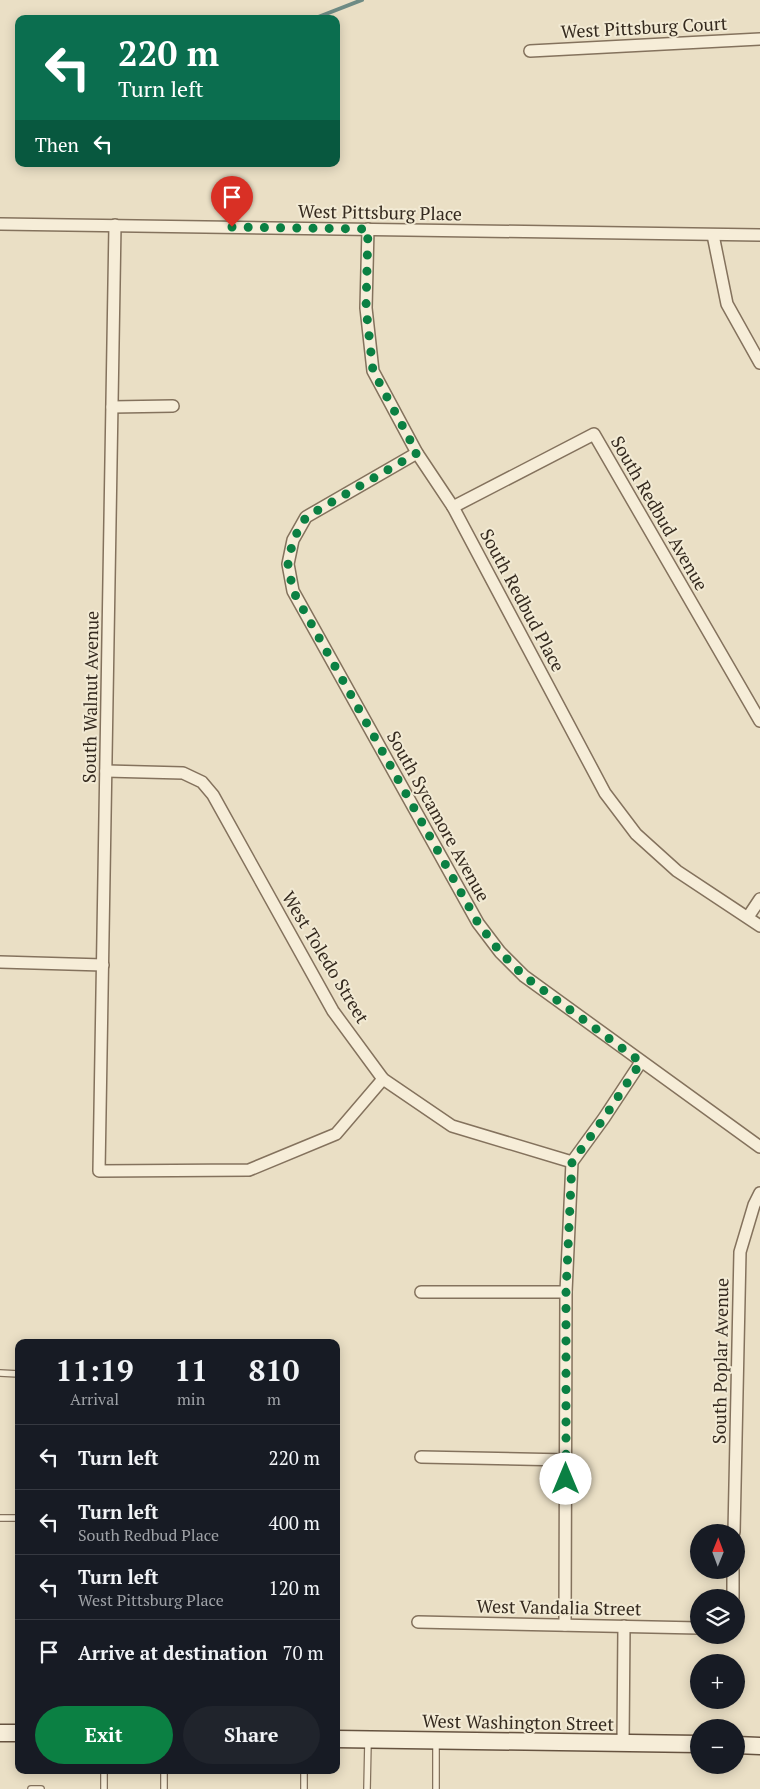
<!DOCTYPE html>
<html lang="en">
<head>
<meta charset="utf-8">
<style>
  :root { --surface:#171b24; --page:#20242c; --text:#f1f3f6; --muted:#9ea1a6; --line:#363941; --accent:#0b8043 }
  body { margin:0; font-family:"PT Serif",serif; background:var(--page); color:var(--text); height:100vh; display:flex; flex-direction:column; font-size:19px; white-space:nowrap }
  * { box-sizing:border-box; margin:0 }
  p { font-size:16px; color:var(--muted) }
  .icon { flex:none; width:28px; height:28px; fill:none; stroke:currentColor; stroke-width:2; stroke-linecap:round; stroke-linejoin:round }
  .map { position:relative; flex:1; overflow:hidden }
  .side { position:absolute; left:15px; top:1339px; width:325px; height:435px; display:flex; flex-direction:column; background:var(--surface); border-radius:10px; box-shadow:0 2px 12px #0003 }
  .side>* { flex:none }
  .top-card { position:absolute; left:15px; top:15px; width:325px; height:152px; border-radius:10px; box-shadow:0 2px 12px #0003; background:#0b6e4f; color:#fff; overflow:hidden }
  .needle { width:32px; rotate:1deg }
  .buttons { position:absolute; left:690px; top:1524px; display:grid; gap:10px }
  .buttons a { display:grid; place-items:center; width:55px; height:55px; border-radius:50%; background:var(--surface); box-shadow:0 2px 12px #0003; font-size:25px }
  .pin { position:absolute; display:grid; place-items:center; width:42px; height:42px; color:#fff; margin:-51px -21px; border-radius:50% 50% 50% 0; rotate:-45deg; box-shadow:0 0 5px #0007 }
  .pin .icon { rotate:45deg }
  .me { position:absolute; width:55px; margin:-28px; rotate:0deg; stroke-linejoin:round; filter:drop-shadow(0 0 4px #0008) }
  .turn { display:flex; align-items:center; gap:18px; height:105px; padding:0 20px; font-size:22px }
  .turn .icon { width:65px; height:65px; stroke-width:2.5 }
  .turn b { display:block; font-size:35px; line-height:42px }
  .then { display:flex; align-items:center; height:48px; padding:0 20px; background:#0003; gap:10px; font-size:19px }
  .eta { display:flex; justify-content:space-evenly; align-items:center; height:85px; text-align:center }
  .eta b { font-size:30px; font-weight:600; line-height:35px }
  .primary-button { display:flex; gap:10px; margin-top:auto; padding:10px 20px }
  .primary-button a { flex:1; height:58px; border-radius:30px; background:var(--accent); color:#fff; font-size:20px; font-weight:600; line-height:58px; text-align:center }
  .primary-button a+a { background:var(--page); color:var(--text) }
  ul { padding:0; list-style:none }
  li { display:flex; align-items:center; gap:15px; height:65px; padding:0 20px; border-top:1px solid var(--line) }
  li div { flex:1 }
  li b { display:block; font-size:19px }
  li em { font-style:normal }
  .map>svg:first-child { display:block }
</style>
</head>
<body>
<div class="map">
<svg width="760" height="1789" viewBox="0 0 760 1789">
  <rect width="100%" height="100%" fill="#eadfc5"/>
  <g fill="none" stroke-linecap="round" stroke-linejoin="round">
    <g stroke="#6e8b84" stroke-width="4">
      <polyline points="313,19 362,0"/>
      <polyline points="17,116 19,115"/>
    </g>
    <g stroke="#84725d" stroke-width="8">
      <g id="service">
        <polyline points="0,1373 19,1374"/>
        <polyline points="0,1518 19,1518"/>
        <polyline points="436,1741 436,1789"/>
        <polyline points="31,1789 41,1789"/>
        <polyline points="104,1789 104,1770"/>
        <polyline points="164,1789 164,1770"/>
        <polyline points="304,1789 304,1770"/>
        <polyline points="367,1789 368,1742"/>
      </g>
    </g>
    <g stroke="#84725d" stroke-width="14">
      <g id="minor">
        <polyline points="530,51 760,39"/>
        <polyline points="0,224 760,235"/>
        <polyline points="115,225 99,1171 249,1170 336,1134 383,1079"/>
        <polyline points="368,229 366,308 373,371 417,453 453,507 605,793 636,834 677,871 760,926"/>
        <polyline points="713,235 727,304 760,363"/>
        <polyline points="112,407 173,406"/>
        <polyline points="417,453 306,517 293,540 288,564 293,591 478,923 500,952 524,976 760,1147"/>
        <polyline points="453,507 594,434 760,721"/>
        <polyline points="106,771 183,773 202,782 213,795 333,1011 383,1079 452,1126 572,1162"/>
        <polyline points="748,917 760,899"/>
        <polyline points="0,962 103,965"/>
        <polyline points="421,1292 566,1292"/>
        <polyline points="421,1457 567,1460"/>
        <polyline points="734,1532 740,1252 754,1205 760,1193"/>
        <polyline points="733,1598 733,1570"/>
        <polyline points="418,1622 699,1628"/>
        <polyline points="565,1625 566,1292 572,1162 604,1118 641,1062"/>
        <polyline points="623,1743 624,1626"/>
      </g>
    </g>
    <g stroke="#665340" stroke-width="19">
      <g id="secondary">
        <polyline points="0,1733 19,1733"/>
        <polyline points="336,1739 699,1744"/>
        <polyline points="736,1745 760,1746"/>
      </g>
    </g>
    <use href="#service" stroke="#f6edd8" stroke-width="5.5"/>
    <use href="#minor" stroke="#f6edd8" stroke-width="11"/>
    <use href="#secondary" stroke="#f6edd8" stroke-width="16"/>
  </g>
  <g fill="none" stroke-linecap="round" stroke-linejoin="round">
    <polyline stroke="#0b8043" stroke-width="9" stroke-dasharray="0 16.2" points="232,227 368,229 366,308 373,371 417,453 306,517 293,540 288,564 293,591 478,923 500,952 524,976 641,1062 604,1118 572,1162 566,1292 566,1479"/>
  </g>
  <g text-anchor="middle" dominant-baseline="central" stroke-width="4" stroke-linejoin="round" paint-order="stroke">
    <g font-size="18" fill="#352a1f" stroke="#f2ead4">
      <text transform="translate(644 27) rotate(-3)">West Pittsburg Court</text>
      <text transform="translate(380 212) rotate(1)">West Pittsburg Place</text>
      <text transform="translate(660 513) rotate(60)">South Redbud Avenue</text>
      <text transform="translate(523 600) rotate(62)">South Redbud Place</text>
      <text transform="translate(90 697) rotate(-89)">South Walnut Avenue</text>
      <text transform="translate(439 816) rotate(61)">South Sycamore Avenue</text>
      <text transform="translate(326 957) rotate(59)">West Toledo Street</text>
      <text transform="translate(720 1361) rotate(-89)">South Poplar Avenue</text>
      <text transform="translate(559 1607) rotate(1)">West Vandalia Street</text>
      <text transform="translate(518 1722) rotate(1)">West Washington Street</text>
    </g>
  </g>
</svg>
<div class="buttons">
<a><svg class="needle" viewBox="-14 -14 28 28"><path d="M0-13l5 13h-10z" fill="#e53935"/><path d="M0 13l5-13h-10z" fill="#9ea1a6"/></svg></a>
<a><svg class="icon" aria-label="layers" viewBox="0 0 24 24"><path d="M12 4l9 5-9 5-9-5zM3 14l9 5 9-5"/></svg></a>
<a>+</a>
<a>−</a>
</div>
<div class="pin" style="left:232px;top:227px;background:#d93025"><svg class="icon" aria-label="arrive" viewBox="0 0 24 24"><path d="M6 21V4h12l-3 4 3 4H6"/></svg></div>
<svg class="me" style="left:566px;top:1479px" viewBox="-20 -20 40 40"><circle r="19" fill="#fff"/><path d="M0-13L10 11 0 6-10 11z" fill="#0b8043"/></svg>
<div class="top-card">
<div class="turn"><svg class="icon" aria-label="left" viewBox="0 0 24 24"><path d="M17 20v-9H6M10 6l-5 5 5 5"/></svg><div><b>220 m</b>Turn left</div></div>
<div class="then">Then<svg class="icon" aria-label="left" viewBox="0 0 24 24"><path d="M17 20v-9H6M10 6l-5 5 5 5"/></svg></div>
</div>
<section class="side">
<div class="eta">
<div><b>11:19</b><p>Arrival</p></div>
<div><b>11</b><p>min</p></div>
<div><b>810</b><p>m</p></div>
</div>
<ul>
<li><svg class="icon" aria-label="left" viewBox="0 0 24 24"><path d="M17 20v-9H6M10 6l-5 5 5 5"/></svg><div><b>Turn left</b></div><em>220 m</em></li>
<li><svg class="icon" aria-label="left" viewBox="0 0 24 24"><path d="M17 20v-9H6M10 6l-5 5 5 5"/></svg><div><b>Turn left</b><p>South Redbud Place</p></div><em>400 m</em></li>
<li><svg class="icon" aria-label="left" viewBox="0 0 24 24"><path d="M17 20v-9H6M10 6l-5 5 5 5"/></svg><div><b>Turn left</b><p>West Pittsburg Place</p></div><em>120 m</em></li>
<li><svg class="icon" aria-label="arrive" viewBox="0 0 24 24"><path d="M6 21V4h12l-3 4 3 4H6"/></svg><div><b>Arrive at destination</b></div><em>70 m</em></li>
</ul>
<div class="primary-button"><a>Exit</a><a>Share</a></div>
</section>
</div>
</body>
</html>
